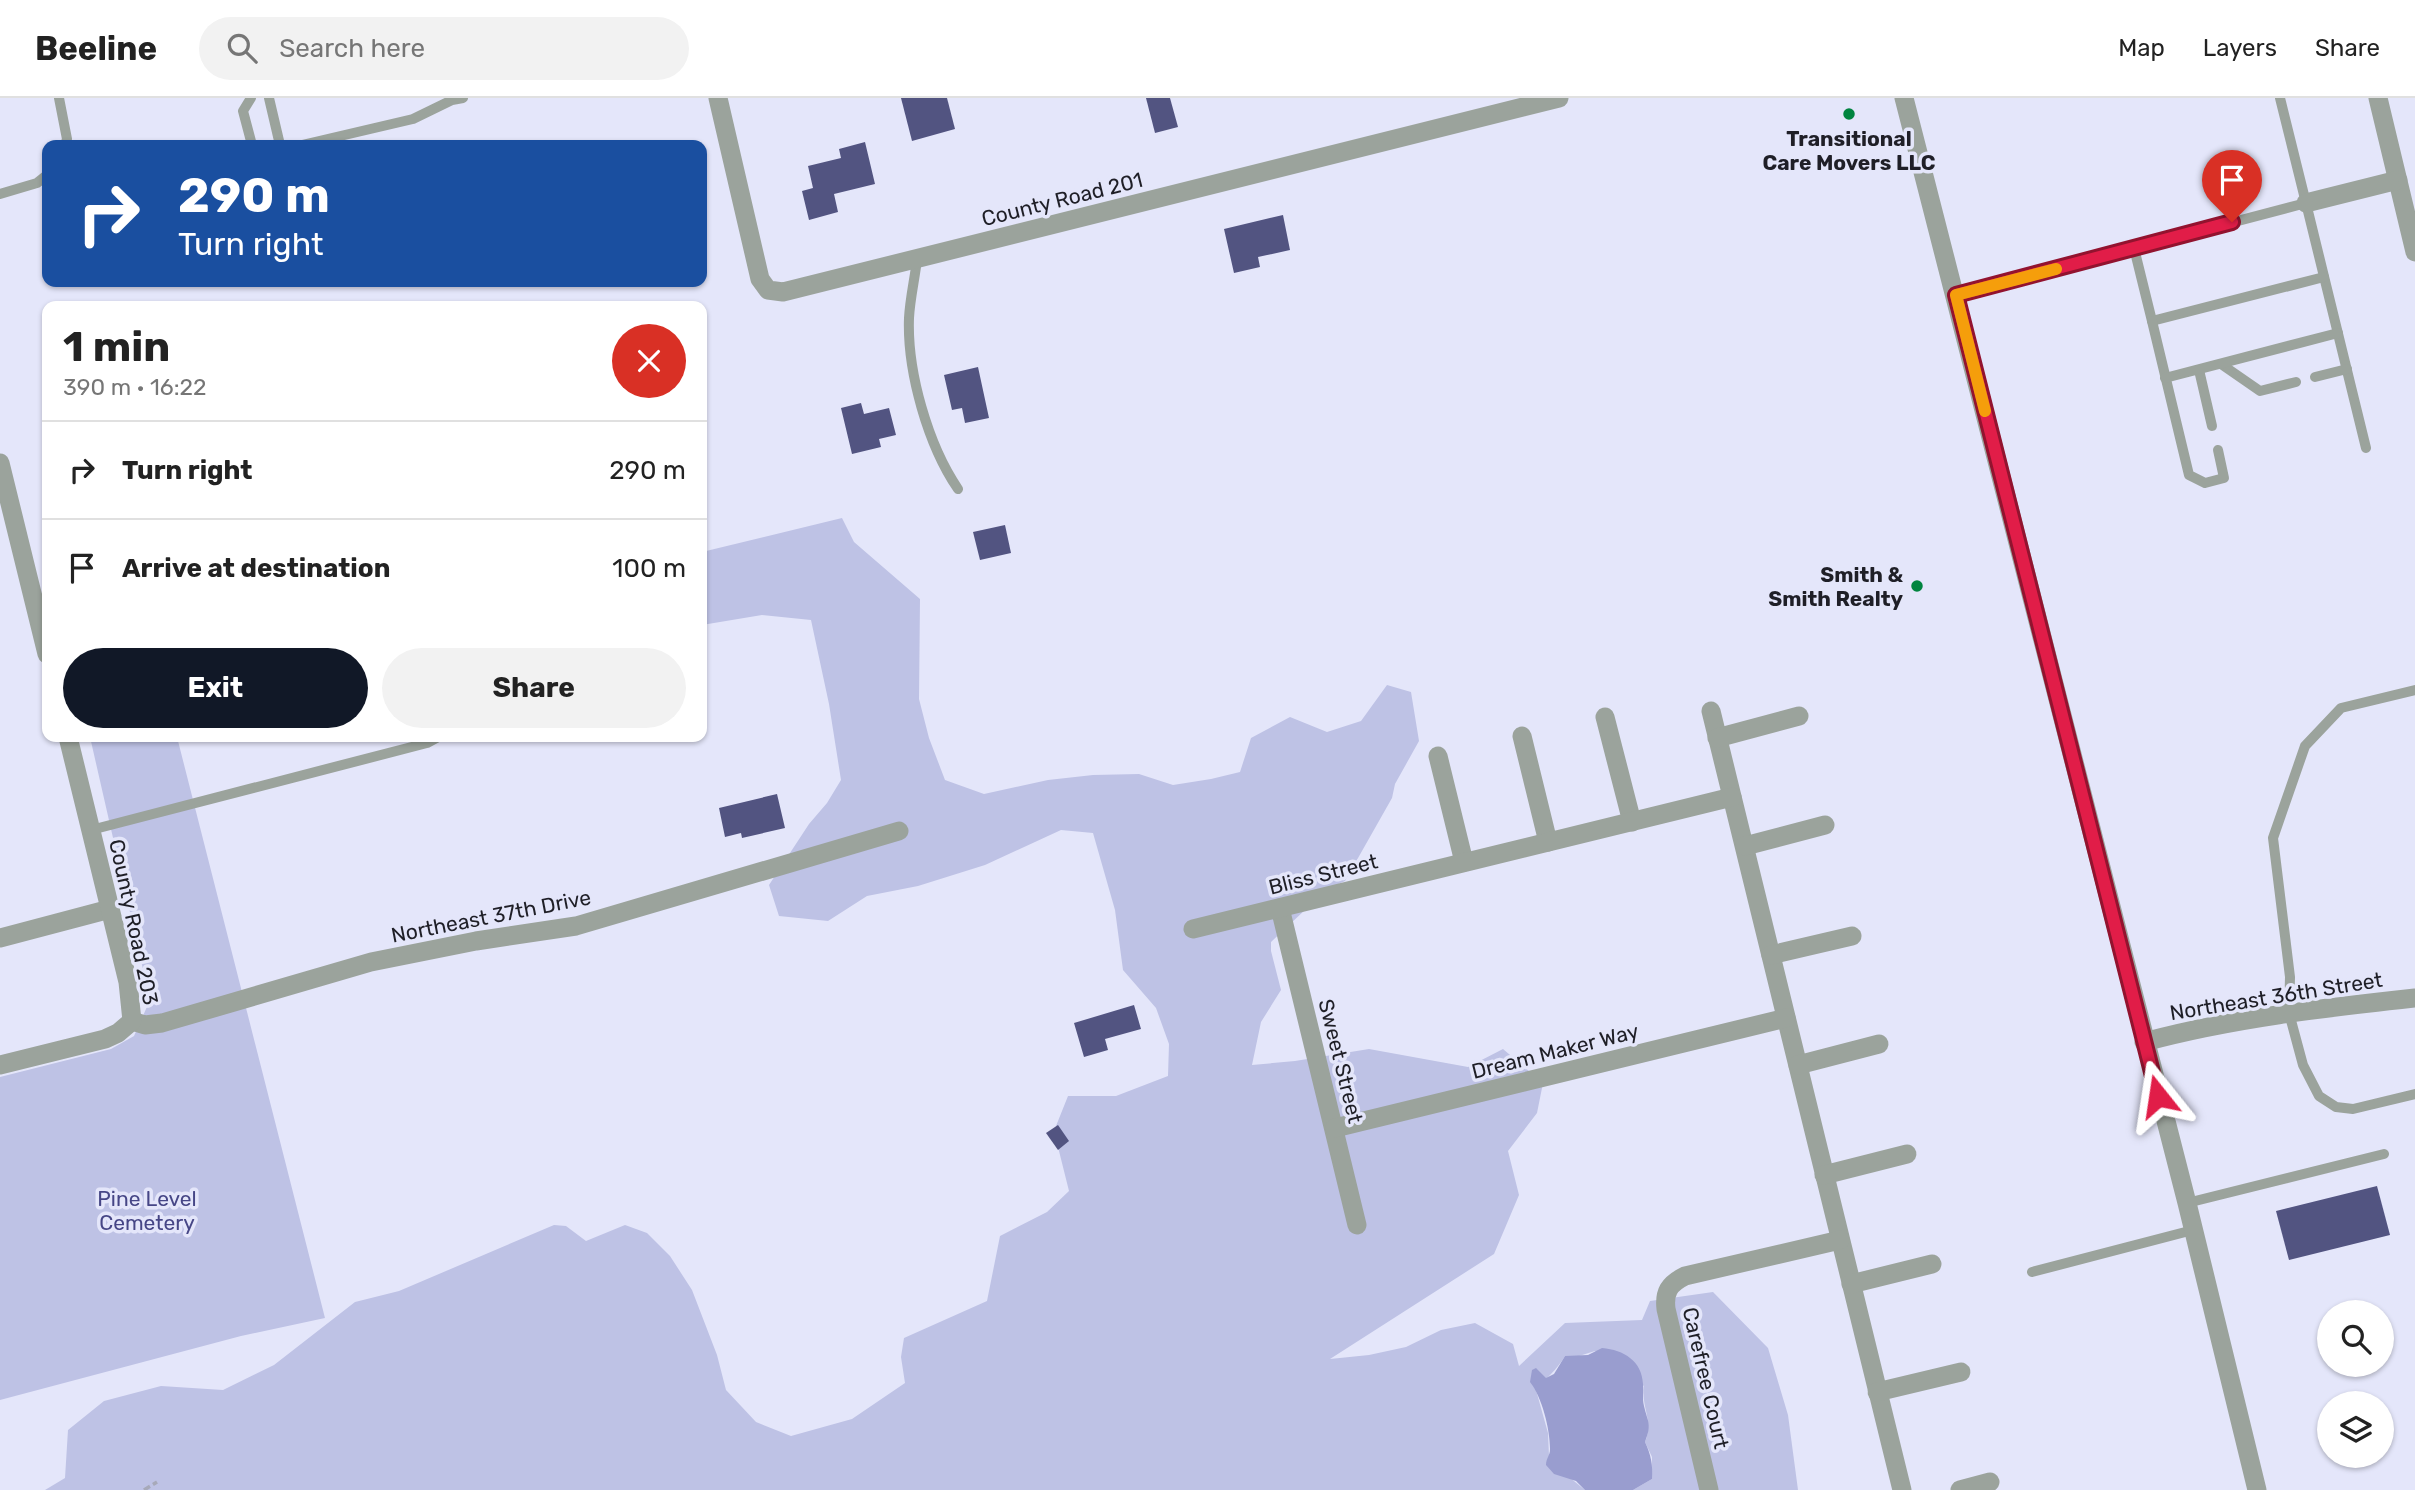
<!DOCTYPE html>
<html lang="en">
<head>
<meta charset="utf-8">
<style>
  :root { --surface:#fff; --page:#f2f2f2; --text:#222; --muted:#767676; --line:#e0e0e0; --accent:#111827 }
  body { margin:0; font-family:Rubik,sans-serif; background:var(--page); color:var(--text); height:100vh; display:flex; flex-direction:column; font-size:26px; white-space:nowrap }
  * { box-sizing:border-box; margin:0 }
  p { font-size:23px; color:var(--muted) }
  .icon { flex:none; width:38px; height:38px; fill:none; stroke:currentColor; stroke-width:2; stroke-linecap:round; stroke-linejoin:round }
  .map { position:relative; flex:1; overflow:hidden }
  .side { position:absolute; left:42px; top:203px; width:665px; height:441px; display:flex; flex-direction:column; background:var(--surface); border-radius:14px; box-shadow:0 2px 5px #0004 }
  .side>* { flex:none }
  .guide { position:absolute; left:42px; top:42px; width:665px; height:147px; border-radius:14px; box-shadow:0 2px 5px #0004; background:#1a4fa0; color:#fff; overflow:hidden }
  .fabs { position:absolute; left:2317px; top:1202px; display:grid; gap:14px }
  .fabs a { display:grid; place-items:center; width:77px; height:77px; border-radius:50%; background:var(--surface); box-shadow:0 2px 5px #0004; font-size:35px }
  .pin { position:absolute; display:grid; place-items:center; width:60px; height:60px; color:#fff; margin:-72px -30px; border-radius:50% 50% 50% 0; rotate:-45deg; box-shadow:0 0 7px #0007 }
  .pin .icon { rotate:45deg }
  .me { position:absolute; width:77px; margin:-38px; rotate:345deg; stroke-linejoin:round; filter:drop-shadow(0 0 5px #0008) }
  .turn { display:flex; align-items:center; gap:24px; height:147px; padding:0 21px; font-size:32px }
  .turn .icon { width:91px; height:91px; stroke-width:2.5 }
  .turn b { display:block; font-size:49px; line-height:60px }
  .round { display:grid; place-items:center; flex:none; width:74px; height:74px; border-radius:37px; background:var(--page) }
  .headline { display:flex; align-items:center; justify-content:space-between; height:119px; padding:0 21px }
  h1 { font-size:42px; font-weight:700; line-height:52px }
  .action { display:flex; gap:14px; margin-top:auto; padding:14px 21px }
  .action a { flex:1; height:80px; border-radius:42px; background:var(--accent); color:#fff; font-size:28px; font-weight:700; line-height:80px; text-align:center }
  .action a+a { background:var(--page); color:var(--text) }
  ul { padding:0; list-style:none }
  li { display:flex; align-items:center; gap:21px; height:98px; padding:0 21px; border-top:2px solid var(--line) }
  li div { flex:1 }
  li b { display:block; font-size:26px }
  li em { font-style:normal }
  header { display:flex; align-items:center; gap:42px; box-sizing:border-box; height:98px; padding:0 35px; background:var(--surface); border-bottom:2px solid var(--line) }
  header strong { font-size:33px }
  nav { display:flex; gap:38px; margin-inline-start:auto; font-size:24px }
  .search { width:490px; height:63px; background:var(--page); display:flex; align-items:center; gap:18px; box-sizing:border-box; padding:0 24px; border-radius:38px; color:var(--muted); font-size:26px }
  .map>svg:first-child { display:block }
</style>
</head>
<body>
<header>
<strong>Beeline</strong>
<div class="search"><svg class="icon" aria-label="search" viewBox="0 0 24 24"><circle cx="10" cy="10" r="6"/><path d="M15 15l6 6"/></svg>Search here</div>
<nav><a>Map</a><a>Layers</a><a>Share</a></nav>
</header>
<div class="map">
<svg width="2415" height="1392" viewBox="0 0 2415 1392">
  <rect width="100%" height="100%" fill="#e4e6fa"/>
  <g fill="#bec2e5">
    <path d="M842,420L854,444L920,501L919,601L929,640L945,682L984,696L1048,682L1093,677L1139,676L1173,687L1211,681L1240,674L1251,640L1290,619L1327,634L1361,623L1387,587L1411,594L1419,643L1395,686L1392,700L1345,783L1312,798L1306,811L1271,844V853L1281,892L1261,924L1252,967L1295,963L1369,951L1468,969L1503,951L1543,985L1537,1015L1508,1053L1519,1097L1494,1156L1330,1261L1369,1257L1406,1249L1441,1232L1475,1225L1513,1246L1519,1268L1565,1225L1642,1222L1650,1203L1713,1194L1768,1250L1788,1317L1798,1392H1633L1652,1381V1359L1645,1344C1654,1322 1641,1311 1644,1288L1595,1253L1579,1258H1565C1556,1273 1547,1279 1536,1292L1548,1335L1549,1358L1554,1375L1569,1379L1585,1392H45L65,1380L68,1332L104,1303L161,1288L223,1292L274,1267L355,1204L399,1193L554,1127L566,1128L586,1143L625,1127L647,1135L670,1158L692,1192L717,1257L726,1292L756,1324L791,1338L852,1321L905,1285L901,1259L904,1240L987,1203L1000,1138L1047,1114L1069,1093L1054,1033L1068,998H1116L1168,978L1169,946L1156,910L1123,872L1115,812L1093,735L1061,732L985,767L918,788L867,798L828,823L779,818L769,787L809,726L827,705L841,682L829,606L811,522L762,517L702,527V454Z"/>
    <polygon points="90,639 177,639 325,1220 241,1238 0,1302 0,979 111,951 134,938 150,902"/>
  </g>
  <path fill="#999dcf" d="M1602,1250C1624,1252 1642,1263 1643,1286C1644,1293 1642,1300 1644,1308C1648,1325 1652,1326 1645,1344C1651,1357 1653,1367 1652,1381L1633,1392H1585L1576,1383L1554,1376L1546,1367C1546,1360 1550,1358 1550,1351C1550,1331 1542,1299 1530,1284L1532,1272L1536,1270L1546,1280L1554,1276L1565,1258L1588,1257Z"/>
  <g fill="#525481">
    <polygon points="901,0 947,0 955,31 912,43"/>
    <polygon points="1146,0 1170,0 1178,29 1155,35"/>
    <polygon points="865,44 875,86 834,96 838,114 809,122 802,93 813,90 808,68 841,60 839,51"/>
    <polygon points="1283,117 1290,152 1258,159 1260,169 1234,175 1224,131"/>
    <polygon points="978,269 989,320 965,325 962,310 952,312 944,277"/>
    <polygon points="861,305 864,316 889,310 896,337 879,341 881,349 852,356 841,310"/>
    <polygon points="1005,427 1011,455 980,462 973,434"/>
    <polygon points="777,696 785,730 742,740 741,735 725,739 719,710"/>
    <polygon points="1134,907 1141,931 1105,941 1108,952 1084,959 1074,925"/>
    <polygon points="1058,1027 1069,1043 1058,1052 1046,1035"/>
    <polygon points="2377,1088 2390,1137 2289,1162 2276,1113"/>
  </g>
  <g fill="none" stroke-linecap="round" stroke-linejoin="round">
    <polyline stroke="#a7a9b9" stroke-width="3.5" stroke-dasharray="7 3.5" stroke-linecap="butt" points="144,1392 157,1384"/>
    <g stroke="#9ba39c" stroke-width="10">
      <polyline points="59,0 67,41 65,47"/>
      <polyline points="251,0 243,13 252,47"/>
      <polyline points="269,0 280,47"/>
      <polyline points="302,47 413,21 452,2 463,0"/>
      <polyline points="0,96 37,85 47,77"/>
      <polyline points="2306,105 2366,350"/>
      <polyline points="2134,150 2152,223 2324,179"/>
      <path d="M917,161C915,180 910,200 909,220C907,274 928,347 958,391"/>
      <polyline points="1956,197 2306,105 2280,0"/>
      <polyline points="2152,223 2189,377 2205,385 2224,380 2218,352"/>
      <polyline points="2221,266 2260,293 2296,284"/>
      <polyline points="2199,272 2212,328"/>
      <polyline points="2315,279 2347,271"/>
      <polyline points="2165,280 2338,235"/>
      <polyline points="2415,592 2341,610 2305,648 2273,740 2290,879 2289,915 2303,967 2319,998 2336,1009 2353,1011 2415,996"/>
      <polyline points="91,732 427,645 438,639"/>
      <polyline points="2187,1105 2384,1056"/>
      <polyline points="2032,1174 2193,1132"/>
    </g>
    <g stroke="#9ba39c" stroke-width="19">
      <polyline points="718,0 760,181 768,192 783,194 1559,0"/>
      <polyline points="2378,0 2415,154"/>
      <polyline points="2306,105 2398,82"/>
      <polyline points="0,365 47,556"/>
      <polyline points="1711,613 1902,1392"/>
      <polyline points="1605,619 1632,724"/>
      <polyline points="1522,638 1548,744"/>
      <polyline points="1717,640 1799,618"/>
      <polyline points="1438,658 1464,764"/>
      <polyline points="1745,748 1825,727"/>
      <polyline points="1280,810 1357,1127"/>
      <polyline points="1193,831 1732,699"/>
      <polyline points="0,840 110,811"/>
      <polyline points="1771,857 1852,838"/>
      <polyline points="132,923 145,927 162,925 371,864 476,843 576,828 899,733"/>
      <path d="M2144,944C2233,920 2324,910 2415,900"/>
      <polyline points="0,967 105,941 118,935 132,923 128,884 68,639"/>
      <polyline points="1798,967 1879,946"/>
      <polyline points="1335,1030 1786,920"/>
      <polyline points="1824,1077 1907,1056"/>
      <polyline points="1851,1186 1932,1166"/>
      <polyline points="1877,1294 1961,1274"/>
      <path d="M1709,1392L1666,1211C1664,1194 1669,1186 1685,1178L1840,1142"/>
      <polyline points="1960,1392 1990,1384"/>
    </g>
    <polyline stroke="#9ba39c" stroke-width="19" points="1904,0 2187,1105 2257,1392"/>
  </g>
  <g fill="none" stroke-linecap="round" stroke-linejoin="round">
    <g stroke="#92132f" stroke-width="18">
      <polyline id="route" points="2158,998 1956,197 2232,124"/>
    </g>
    <use href="#route" stroke="#e11d48" stroke-width="12"/>
    <polyline stroke="#f59e0b" stroke-width="12" points="1985,313 1956,197 2056,171"/>
  </g>
  <g fill="#00843f" stroke="#e4e6fa" stroke-width="2.5">
    <circle cx="1849" cy="16" r="7"/>
    <circle cx="1917" cy="488" r="7"/>
  </g>
  <g text-anchor="middle" dominant-baseline="central" stroke-width="7" stroke-linejoin="round" paint-order="stroke">
    <g font-size="21" font-weight="bold" fill="#1f1f27" stroke="#e4e6fa">
      <text x="1849" y="40">Transitional<tspan x="1849" dy="24">Care Movers LLC</tspan></text>
      <text x="1903" y="476" text-anchor="end">Smith &amp;<tspan x="1903" dy="24">Smith Realty</tspan></text>
    </g>
    <g font-size="21" fill="#1f1f27" stroke="#e4e6fa">
      <text transform="translate(1062 101) rotate(-14)">County Road 201</text>
      <text transform="translate(1323 776) rotate(-14)">Bliss Street</text>
      <text transform="translate(491 818) rotate(-11)">Northeast 37th Drive</text>
      <text transform="translate(134 824) rotate(78)">County Road 203</text>
      <text transform="translate(2276 898) rotate(-9)">Northeast 36th Street</text>
      <text transform="translate(1555 953) rotate(-14)">Dream Maker Way</text>
      <text transform="translate(1341 963) rotate(76)">Sweet Street</text>
      <text transform="translate(1706 1280) rotate(77)">Carefree Court</text>
    </g>
    <g font-size="21" fill="#464686" stroke="#e4e6fa">
      <text x="147" y="1100">Pine Level<tspan x="147" dy="24">Cemetery</tspan></text>
    </g>
  </g>
</svg>
<div class="fabs">
<a><svg class="icon" aria-label="search" viewBox="0 0 24 24"><circle cx="10" cy="10" r="6"/><path d="M15 15l6 6"/></svg></a>
<a><svg class="icon" aria-label="layers" viewBox="0 0 24 24"><path d="M12 4l9 5-9 5-9-5zM3 14l9 5 9-5"/></svg></a>
</div>
<div class="pin" style="left:2232px;top:124px;background:#d93025"><svg class="icon" aria-label="arrive" viewBox="0 0 24 24"><path d="M6 21V4h12l-3 4 3 4H6"/></svg></div>
<svg class="me" style="left:2158px;top:998px" viewBox="-20 -20 40 40"><path d="M0-17L14 15 0 8-14 15z" fill="#e11d48" stroke="#fff" stroke-width="4"/></svg>
<div class="guide">
<div class="turn"><svg class="icon" aria-label="right" viewBox="0 0 24 24"><path d="M7 20v-9h11M14 6l5 5-5 5"/></svg><div><b>290 m</b>Turn right</div></div>
</div>
<section class="side">
<div class="headline"><div><h1>1 min</h1><p>390 m · 16:22</p></div><a class="round" style="background:#d93025;color:#fff"><svg class="icon" aria-label="close" viewBox="0 0 24 24"><path d="M6 6l12 12M18 6L6 18"/></svg></a></div>
<ul>
<li><svg class="icon" aria-label="right" viewBox="0 0 24 24"><path d="M7 20v-9h11M14 6l5 5-5 5"/></svg><div><b>Turn right</b></div><em>290 m</em></li>
<li><svg class="icon" aria-label="arrive" viewBox="0 0 24 24"><path d="M6 21V4h12l-3 4 3 4H6"/></svg><div><b>Arrive at destination</b></div><em>100 m</em></li>
</ul>
<div class="action"><a>Exit</a><a>Share</a></div>
</section>
</div>
</body>
</html>
